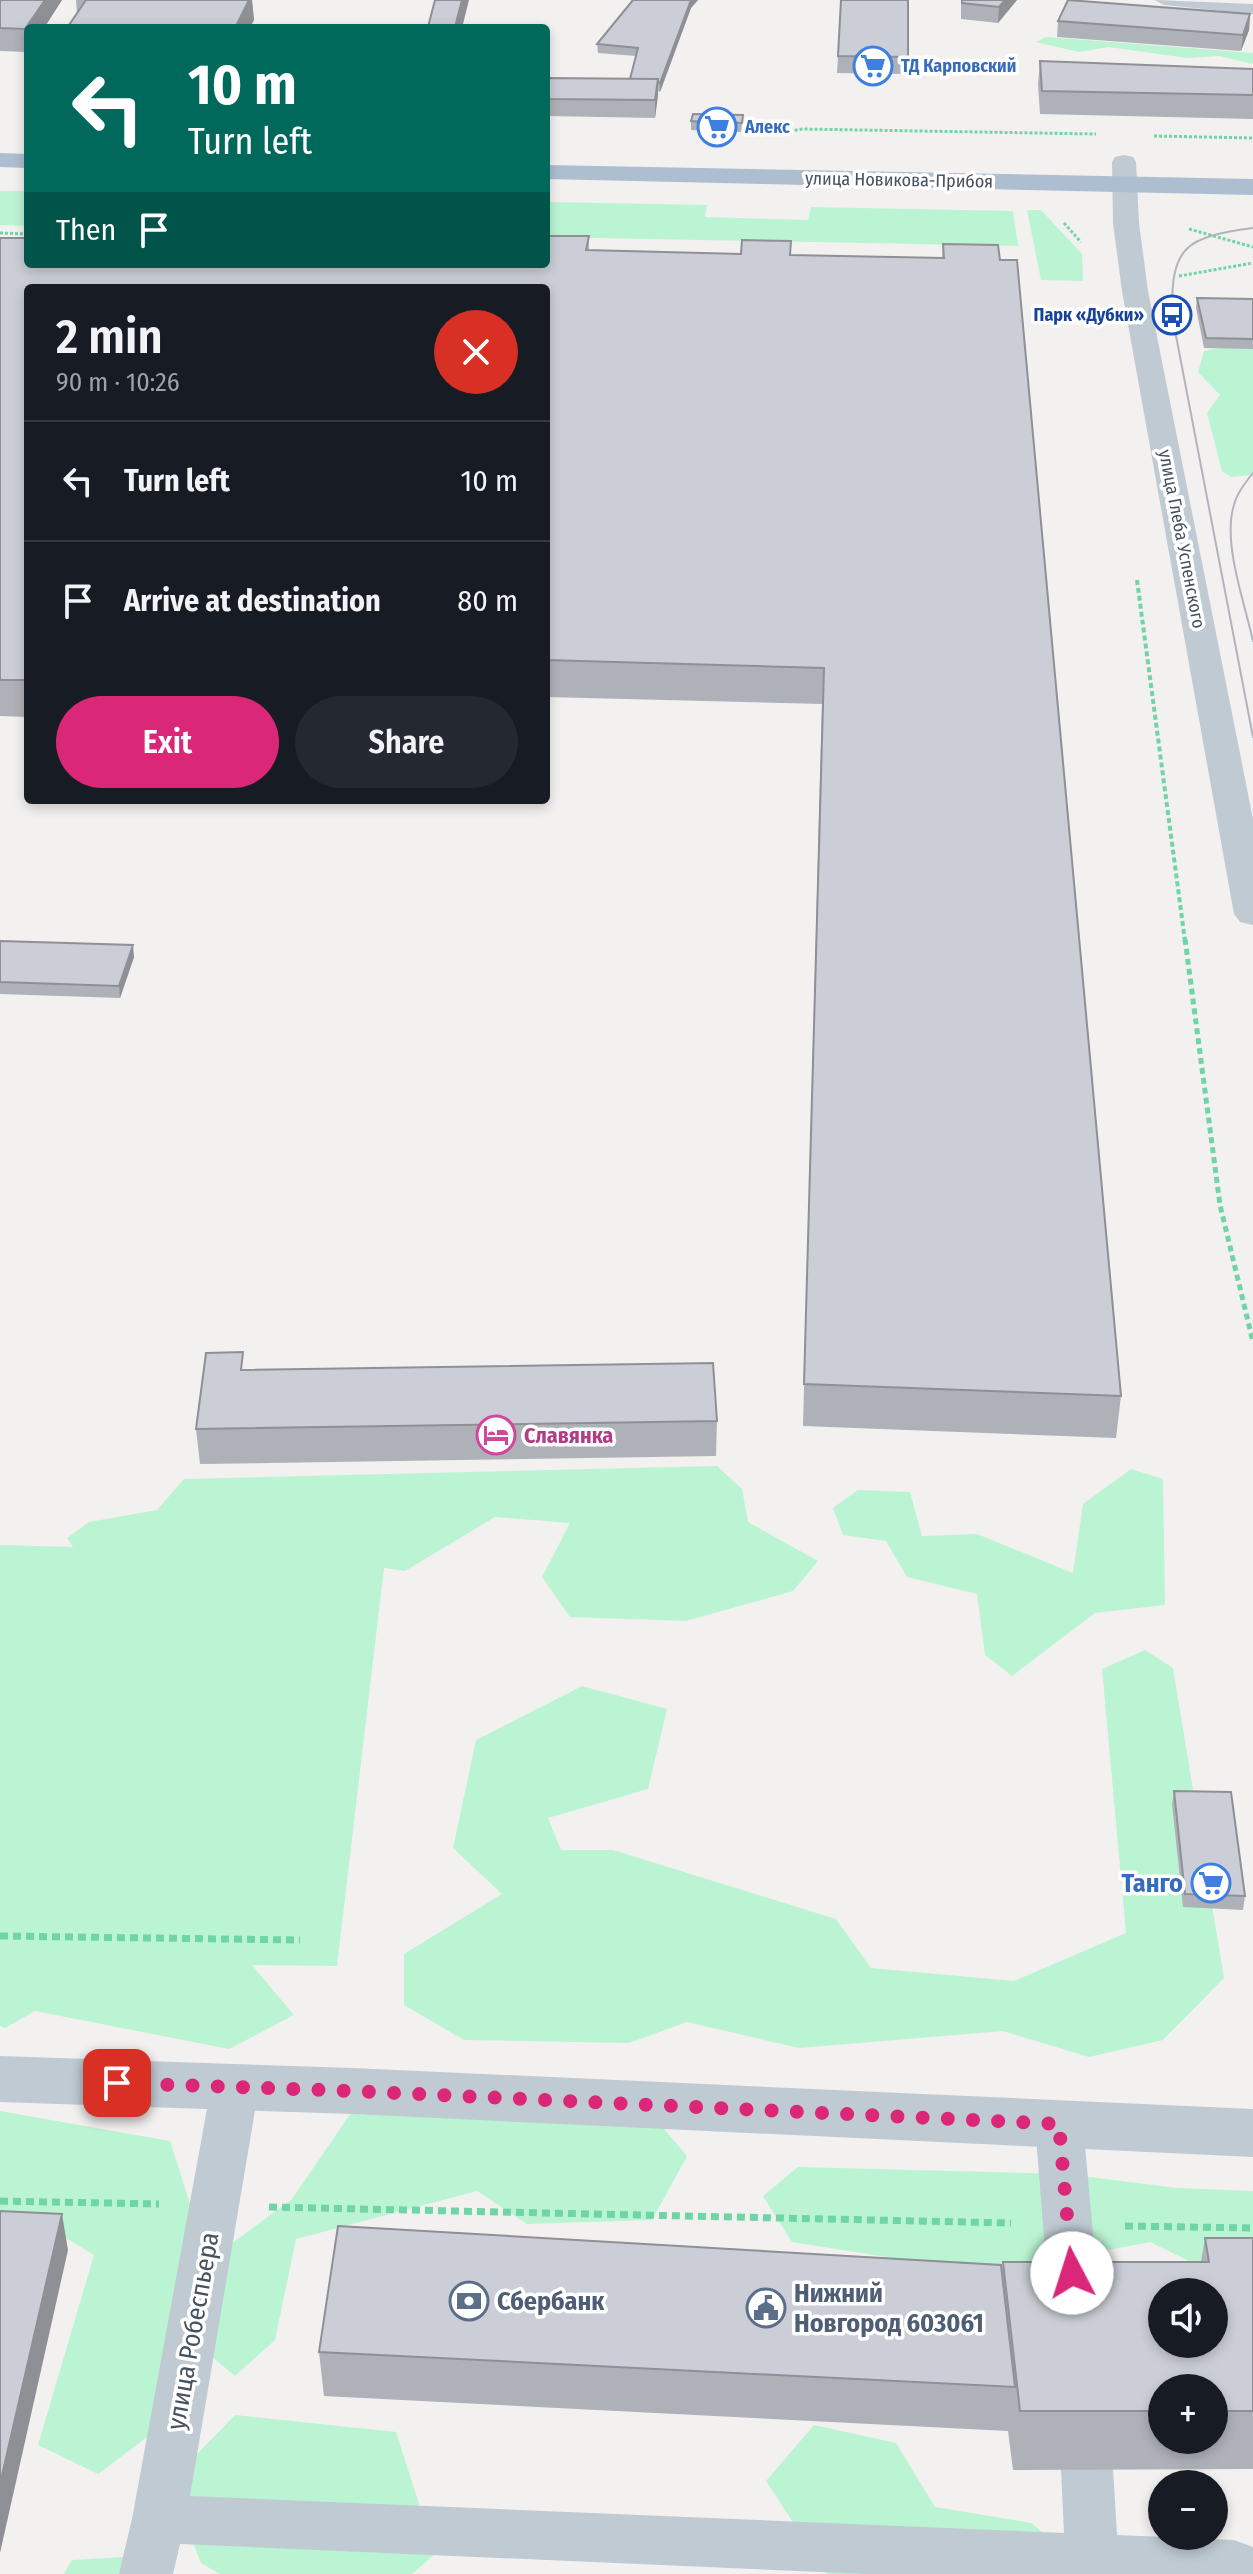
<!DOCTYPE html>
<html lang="en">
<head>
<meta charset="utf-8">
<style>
  :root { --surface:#171b24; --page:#242831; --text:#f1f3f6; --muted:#9ea1a6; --line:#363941; --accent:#db2777 }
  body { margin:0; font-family:"Fira Sans Condensed",sans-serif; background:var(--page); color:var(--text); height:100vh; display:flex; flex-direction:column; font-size:30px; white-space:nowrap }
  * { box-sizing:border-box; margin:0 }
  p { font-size:26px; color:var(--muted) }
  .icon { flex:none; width:44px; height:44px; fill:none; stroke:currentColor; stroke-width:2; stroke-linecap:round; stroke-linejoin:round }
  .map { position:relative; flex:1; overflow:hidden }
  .details { position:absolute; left:24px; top:284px; width:526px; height:520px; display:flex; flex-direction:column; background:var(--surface); border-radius:8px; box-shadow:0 4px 12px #0003 }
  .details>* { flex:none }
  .top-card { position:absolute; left:24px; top:24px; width:526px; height:244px; border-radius:8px; box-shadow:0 4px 12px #0003; background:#00695c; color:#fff; overflow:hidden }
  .controls { position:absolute; left:1148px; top:2278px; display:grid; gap:16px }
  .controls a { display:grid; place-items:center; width:80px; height:80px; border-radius:50%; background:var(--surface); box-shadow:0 4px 12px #0003; font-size:40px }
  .pin { position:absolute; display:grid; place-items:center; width:68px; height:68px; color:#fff; margin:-34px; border-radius:16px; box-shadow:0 4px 12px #0006 }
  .me { position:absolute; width:88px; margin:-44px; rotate:355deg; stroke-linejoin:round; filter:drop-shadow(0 0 6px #0008) }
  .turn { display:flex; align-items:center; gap:28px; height:168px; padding:0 32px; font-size:36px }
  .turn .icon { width:104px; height:104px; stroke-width:2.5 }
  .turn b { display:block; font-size:56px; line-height:68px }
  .then { display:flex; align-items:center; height:76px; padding:0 32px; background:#0003; gap:16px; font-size:30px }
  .round { display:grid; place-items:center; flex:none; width:84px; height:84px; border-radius:42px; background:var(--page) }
  .summary { display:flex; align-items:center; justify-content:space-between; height:136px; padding:0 32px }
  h1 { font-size:48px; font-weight:600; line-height:60px }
  .button { display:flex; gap:16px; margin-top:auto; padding:16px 32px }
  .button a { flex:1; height:92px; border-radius:48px; background:var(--accent); color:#fff; font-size:32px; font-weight:600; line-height:92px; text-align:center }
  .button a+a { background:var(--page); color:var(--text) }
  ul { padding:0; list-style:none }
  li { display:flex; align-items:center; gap:24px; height:120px; padding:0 32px; border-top:2px solid var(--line) }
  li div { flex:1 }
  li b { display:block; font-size:30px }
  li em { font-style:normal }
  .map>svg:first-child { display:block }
</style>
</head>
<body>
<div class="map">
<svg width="1253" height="2574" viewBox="0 0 1253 2574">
  <rect width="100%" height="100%" fill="#f3f0f0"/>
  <g fill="#bbf4d3">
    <polygon points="1046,37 1253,53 1253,64 1219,56 1187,58 1109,47 1079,52 1036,42"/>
    <polygon points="0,191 28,191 28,226 0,225"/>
    <polygon points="546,202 707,205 705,217 808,220 811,207 1013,211 1018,246 546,237"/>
    <polygon points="1027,210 1041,210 1082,254 1083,281 1041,280"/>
    <polygon points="1241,344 1253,345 1253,475 1231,477 1222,471 1207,413 1220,395 1198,372 1204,351"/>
    <polygon points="717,1466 742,1489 748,1522 818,1561 793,1591 686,1621 570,1617 542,1577 570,1523 495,1517 405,1571 384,1568 337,1966 252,1965 294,2015 229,2049 35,2011 5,2028 0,2026 0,1545 73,1547 67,1538 89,1522 157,1510 184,1479"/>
    <polygon points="1131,1469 1163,1479 1165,1605 1095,1613 1012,1676 985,1655 977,1594 907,1577 886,1541 843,1535 833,1508 858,1490 910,1492 922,1536 977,1534 1073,1573 1083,1504"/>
    <polygon points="1145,1650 1173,1668 1224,1978 1163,2040 1089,2057 1003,2031 799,2048 687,2022 629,2043 464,2040 404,2005 404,1954 502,1894 453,1848 476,1740 582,1686 667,1709 648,1789 548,1818 561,1850 613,1850 836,1919 871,1968 1014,1981 1126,1933 1102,1669"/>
    <polygon points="357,2104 649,2111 687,2156 652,2220 527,2224 477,2191 296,2239 275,2340 235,2376 199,2346 220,2252 292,2199"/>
    <polygon points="0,2111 170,2141 192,2210 155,2431 98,2474 38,2445 94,2255 51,2229 0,2230"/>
    <polygon points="798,2167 1066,2174 1177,2188 1253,2191 1253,2276 1230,2281 1150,2242 987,2273 792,2242 763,2196"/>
    <polygon points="235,2415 396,2432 435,2554 412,2574 220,2574 201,2563 169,2483"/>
    <polygon points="814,2425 896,2443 935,2507 1031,2523 1096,2574 827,2574 766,2481"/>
    <polygon points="124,2557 136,2574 64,2574 72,2560"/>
  </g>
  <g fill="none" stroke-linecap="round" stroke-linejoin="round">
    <g stroke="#6fd5a7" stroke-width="3" stroke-dasharray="3 2" stroke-linecap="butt">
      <polyline points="775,134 802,129 1096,134"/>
      <polyline points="1154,136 1253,138"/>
      <polyline points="1064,223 1081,242"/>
      <polyline points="1189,229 1253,247"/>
      <polyline points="0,233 28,234"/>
      <polyline points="1179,276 1253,263"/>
    </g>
    <polyline stroke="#6fd5a7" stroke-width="4" stroke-dasharray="5 3" stroke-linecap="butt" points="1137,580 1185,941"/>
    <polyline stroke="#6fd5a7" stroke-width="5" stroke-dasharray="6 4" stroke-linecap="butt" points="1185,939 1220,1205 1253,1342"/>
    <g stroke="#6fd5a7" stroke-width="7" stroke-dasharray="8 5" stroke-linecap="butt">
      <polyline points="0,1936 300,1940"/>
      <polyline points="0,2201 159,2204"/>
      <polyline points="269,2207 1011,2223"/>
      <polyline points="1125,2226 1253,2228"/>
    </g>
    <g fill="#bfcad3" fill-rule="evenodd">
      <polygon points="1155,0 1253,4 1253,14 1164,5"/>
      <polygon points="235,2068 252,2074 259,2087 190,2496 1064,2533 1061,2469 1068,2452 1087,2445 1106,2452 1113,2469 1117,2535 1234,2540 1253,2547 1253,2574 867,2574 180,2544 173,2574 119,2574 132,2519 211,2087 218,2074"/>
      <polygon points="1059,2104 1076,2110 1083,2124 1100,2312 1093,2327 1075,2334 1057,2327 1050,2312 1035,2124 1042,2110"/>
    </g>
    <g fill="#bfcad3" fill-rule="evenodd">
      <polygon points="1124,155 1133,157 1136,162 1139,223 1148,291 1253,819 1253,925 1240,922 1234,914 1122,291 1113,223 1112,162 1115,157"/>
      <polygon points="0,2056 353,2068 1253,2109 1253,2157 353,2114 0,2102"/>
    </g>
    <g fill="#adbed1" fill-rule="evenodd">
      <polygon points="0,153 28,154 28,168 0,167"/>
      <polygon points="546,165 1253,179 1253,195 546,179"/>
    </g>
    <g stroke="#b1b5bb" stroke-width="2">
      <path d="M1253,228C1185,237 1171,246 1172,315L1253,737"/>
      <path d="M1253,473C1245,483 1237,493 1234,505C1222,542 1245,604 1253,641"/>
    </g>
  </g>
  <g fill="#afb1b8" fill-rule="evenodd">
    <polygon points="0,0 62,0 44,28 28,28 28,52 0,51"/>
    <polygon points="76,0 252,0 254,20 77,13"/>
    <polygon points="633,0 698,0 691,8 660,92 658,91 655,118 546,116 546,78 630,79 636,56 598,53 597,44"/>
    <polygon points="841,0 908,57 907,74 837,73"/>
    <polygon points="961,0 1017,0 998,23 961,19"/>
    <polygon points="1250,14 1249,30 1241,51 1057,37 1058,21"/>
    <polygon points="1040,61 1253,69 1253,119 1040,114 1038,84"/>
    <polygon points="743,115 741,132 691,130 691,121"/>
    <polygon points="589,236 589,250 741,254 791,241 791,255 942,258 943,244 1121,1396 1116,1438 803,1426 822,704 546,697 546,288 28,288 28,717 0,716 0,238 546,264"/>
    <polygon points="1197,298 1253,299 1253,349 1204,348 1196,308"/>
    <polygon points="0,941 134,957 120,998 0,994"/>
    <polygon points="245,1370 717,1421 716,1456 200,1464 196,1429"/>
    <polygon points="1174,1791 1245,1896 1243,1910 1183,1907 1172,1804"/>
    <path d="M1205,2238H1253V2469L1013,2470L1008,2431L324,2396L319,2352L1002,2273L1003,2262H1201ZM1162,2388H1214V2440H1162Z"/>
  </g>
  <g fill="#8e9096">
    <polygon points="45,0 62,0 44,28 28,28 28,52 25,29"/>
    <polygon points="249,0 252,0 254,20 250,28 235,28"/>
    <polygon points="462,0 469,0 462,28 455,28"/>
    <polygon points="691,0 698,0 691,8 660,92 660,83"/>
    <polygon points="1005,0 1017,0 998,23 999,7"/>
    <polygon points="1250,14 1249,30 1241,51 1243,35"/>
    <polygon points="658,79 658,96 655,118 655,100"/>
    <polygon points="133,945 134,957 120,998 119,986"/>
    <polygon points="62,2214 68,2250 0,2553 0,2484"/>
  </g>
  <g fill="#cbced6" stroke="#8e9096" stroke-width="2" fill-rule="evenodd">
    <polygon points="0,0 45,0 25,29 0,28"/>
    <polygon points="86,0 249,0 235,28 67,28"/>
    <polygon points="435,0 462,0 455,27 428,27"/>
    <polygon points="633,0 691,0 660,83 658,83 658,79 630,79 638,48 597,44"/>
    <polygon points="841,0 908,0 908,57 838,56"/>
    <polygon points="962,0 1005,0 999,7 962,3"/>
    <polygon points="1068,0 1250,14 1243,35 1058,21"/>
    <polygon points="1040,61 1253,69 1253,95 1042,91"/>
    <polygon points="546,78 658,79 655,100 546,99"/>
    <polygon points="693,114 743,115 742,123 691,121"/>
    <polygon points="546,236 589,236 586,250 741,254 742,240 791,241 790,255 944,258 943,244 998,245 1000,260 1017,260 1121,1396 804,1384 824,668 546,660 546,288 28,288 28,680 0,680 0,238 28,238 28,264 546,264"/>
    <polygon points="1197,298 1253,299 1253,339 1206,338"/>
    <polygon points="0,941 133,945 119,986 0,982"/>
    <polygon points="243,1352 241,1370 713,1363 717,1421 196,1429 206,1353"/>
    <polygon points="1174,1791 1231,1792 1245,1896 1185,1894"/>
    <polygon points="0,2211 62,2214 0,2484"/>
    <polygon points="338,2226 1001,2265 1015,2387 319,2352"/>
    <path d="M1205,2238H1253V2411H1214V2388H1162V2411H1020L1003,2262H1209ZM1162,2292H1214V2344H1162Z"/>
  </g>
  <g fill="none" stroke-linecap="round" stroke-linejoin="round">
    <polyline stroke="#db2777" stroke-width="14" stroke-dasharray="0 25.2" points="117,2083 353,2091 1059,2124 1072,2273"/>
  </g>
  <defs>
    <g id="supermarket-ring" transform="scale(2)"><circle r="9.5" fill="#fff" stroke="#3f7fe0" stroke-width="1.5"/><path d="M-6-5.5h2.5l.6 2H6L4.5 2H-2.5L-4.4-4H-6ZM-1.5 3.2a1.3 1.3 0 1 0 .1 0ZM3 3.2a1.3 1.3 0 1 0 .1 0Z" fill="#3f7fe0"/></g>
    <g id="bus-ring" transform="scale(2)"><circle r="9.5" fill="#fff" stroke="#1a4fb4" stroke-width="1.5"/><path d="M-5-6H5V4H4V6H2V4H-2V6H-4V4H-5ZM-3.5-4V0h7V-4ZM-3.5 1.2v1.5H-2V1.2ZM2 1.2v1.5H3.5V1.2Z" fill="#1a4fb4"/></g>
    <g id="hotel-ring" transform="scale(2)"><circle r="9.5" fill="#fff" stroke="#d1479c" stroke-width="1.5"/><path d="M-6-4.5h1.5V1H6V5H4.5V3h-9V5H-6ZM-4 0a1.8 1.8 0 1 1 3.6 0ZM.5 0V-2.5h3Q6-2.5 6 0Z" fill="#d1479c"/></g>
    <g id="bank-ring" transform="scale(2)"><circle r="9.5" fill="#fff" stroke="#5c6f8a" stroke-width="1.5"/><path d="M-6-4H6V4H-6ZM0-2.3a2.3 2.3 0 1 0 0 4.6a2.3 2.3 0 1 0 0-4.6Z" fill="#5c6f8a"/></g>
    <g id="civic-ring" transform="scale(2)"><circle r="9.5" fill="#fff" stroke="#5c6f8a" stroke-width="1.5"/><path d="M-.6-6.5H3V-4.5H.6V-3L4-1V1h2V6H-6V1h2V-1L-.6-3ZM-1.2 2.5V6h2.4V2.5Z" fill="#5c6f8a"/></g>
  </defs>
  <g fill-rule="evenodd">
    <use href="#supermarket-ring" x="873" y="66"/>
    <use href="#supermarket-ring" x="717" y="127"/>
    <use href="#bus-ring" x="1172" y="315"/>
    <use href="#hotel-ring" x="496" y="1435"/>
    <use href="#supermarket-ring" x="1211" y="1883"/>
    <use href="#bank-ring" x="469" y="2301"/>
    <use href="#civic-ring" x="766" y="2308"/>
  </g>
  <g text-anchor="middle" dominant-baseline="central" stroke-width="7" stroke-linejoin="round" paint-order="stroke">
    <g font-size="18" font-weight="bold" fill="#366cbe" stroke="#fff" text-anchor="start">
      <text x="901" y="66">ТД Карповский</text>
      <text x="745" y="127">Алекс</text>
    </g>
    <g font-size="18" fill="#46525f" stroke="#fff">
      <text transform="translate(899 180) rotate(1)">улица Новикова-Прибоя</text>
      <text transform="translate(1182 539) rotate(79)">улица Глеба Успенского</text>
    </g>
    <g font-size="18" font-weight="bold" fill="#164399" stroke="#fff" text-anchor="end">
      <text x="1144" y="315">Парк «Дубки»</text>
    </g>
    <g font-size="22" font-weight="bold" fill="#b23c85" stroke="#fff" text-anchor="start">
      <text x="524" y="1435">Славянка</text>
    </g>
    <g font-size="26" font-weight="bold" fill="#366cbe" stroke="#fff" text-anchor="end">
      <text x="1183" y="1883">Танго</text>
    </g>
    <g font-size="26" font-weight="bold" fill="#4e5e75" stroke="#fff" text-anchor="start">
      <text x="794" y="2293">Нижний<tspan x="794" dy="30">Новгород 603061</tspan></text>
      <text x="497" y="2301">Сбербанк</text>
    </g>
    <g font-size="26" fill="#46525f" stroke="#fff">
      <text transform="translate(193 2331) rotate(-80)">улица Робеспьера</text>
    </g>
  </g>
</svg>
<div class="controls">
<a><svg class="icon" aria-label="sound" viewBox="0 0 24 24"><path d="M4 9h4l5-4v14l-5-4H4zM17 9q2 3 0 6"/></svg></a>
<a>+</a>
<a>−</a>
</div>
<div class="pin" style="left:117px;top:2083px;background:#d93025"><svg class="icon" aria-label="arrive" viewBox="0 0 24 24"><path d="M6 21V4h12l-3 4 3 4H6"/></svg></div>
<svg class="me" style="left:1072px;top:2273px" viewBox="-20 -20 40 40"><circle r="19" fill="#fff"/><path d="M0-13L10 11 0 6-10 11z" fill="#db2777"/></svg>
<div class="top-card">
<div class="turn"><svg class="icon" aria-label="left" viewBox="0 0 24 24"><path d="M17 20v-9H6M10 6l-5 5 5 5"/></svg><div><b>10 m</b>Turn left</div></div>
<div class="then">Then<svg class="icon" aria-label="arrive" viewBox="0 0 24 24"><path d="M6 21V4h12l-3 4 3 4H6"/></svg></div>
</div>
<section class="details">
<div class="summary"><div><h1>2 min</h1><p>90 m · 10:26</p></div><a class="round" style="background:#d93025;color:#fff"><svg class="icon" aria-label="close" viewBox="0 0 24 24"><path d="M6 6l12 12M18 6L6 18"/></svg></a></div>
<ul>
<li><svg class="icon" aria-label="left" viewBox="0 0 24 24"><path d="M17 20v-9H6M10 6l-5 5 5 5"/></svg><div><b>Turn left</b></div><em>10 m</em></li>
<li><svg class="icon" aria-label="arrive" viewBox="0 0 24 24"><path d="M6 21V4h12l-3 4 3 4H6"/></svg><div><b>Arrive at destination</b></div><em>80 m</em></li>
</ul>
<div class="button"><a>Exit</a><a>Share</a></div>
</section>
</div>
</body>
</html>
